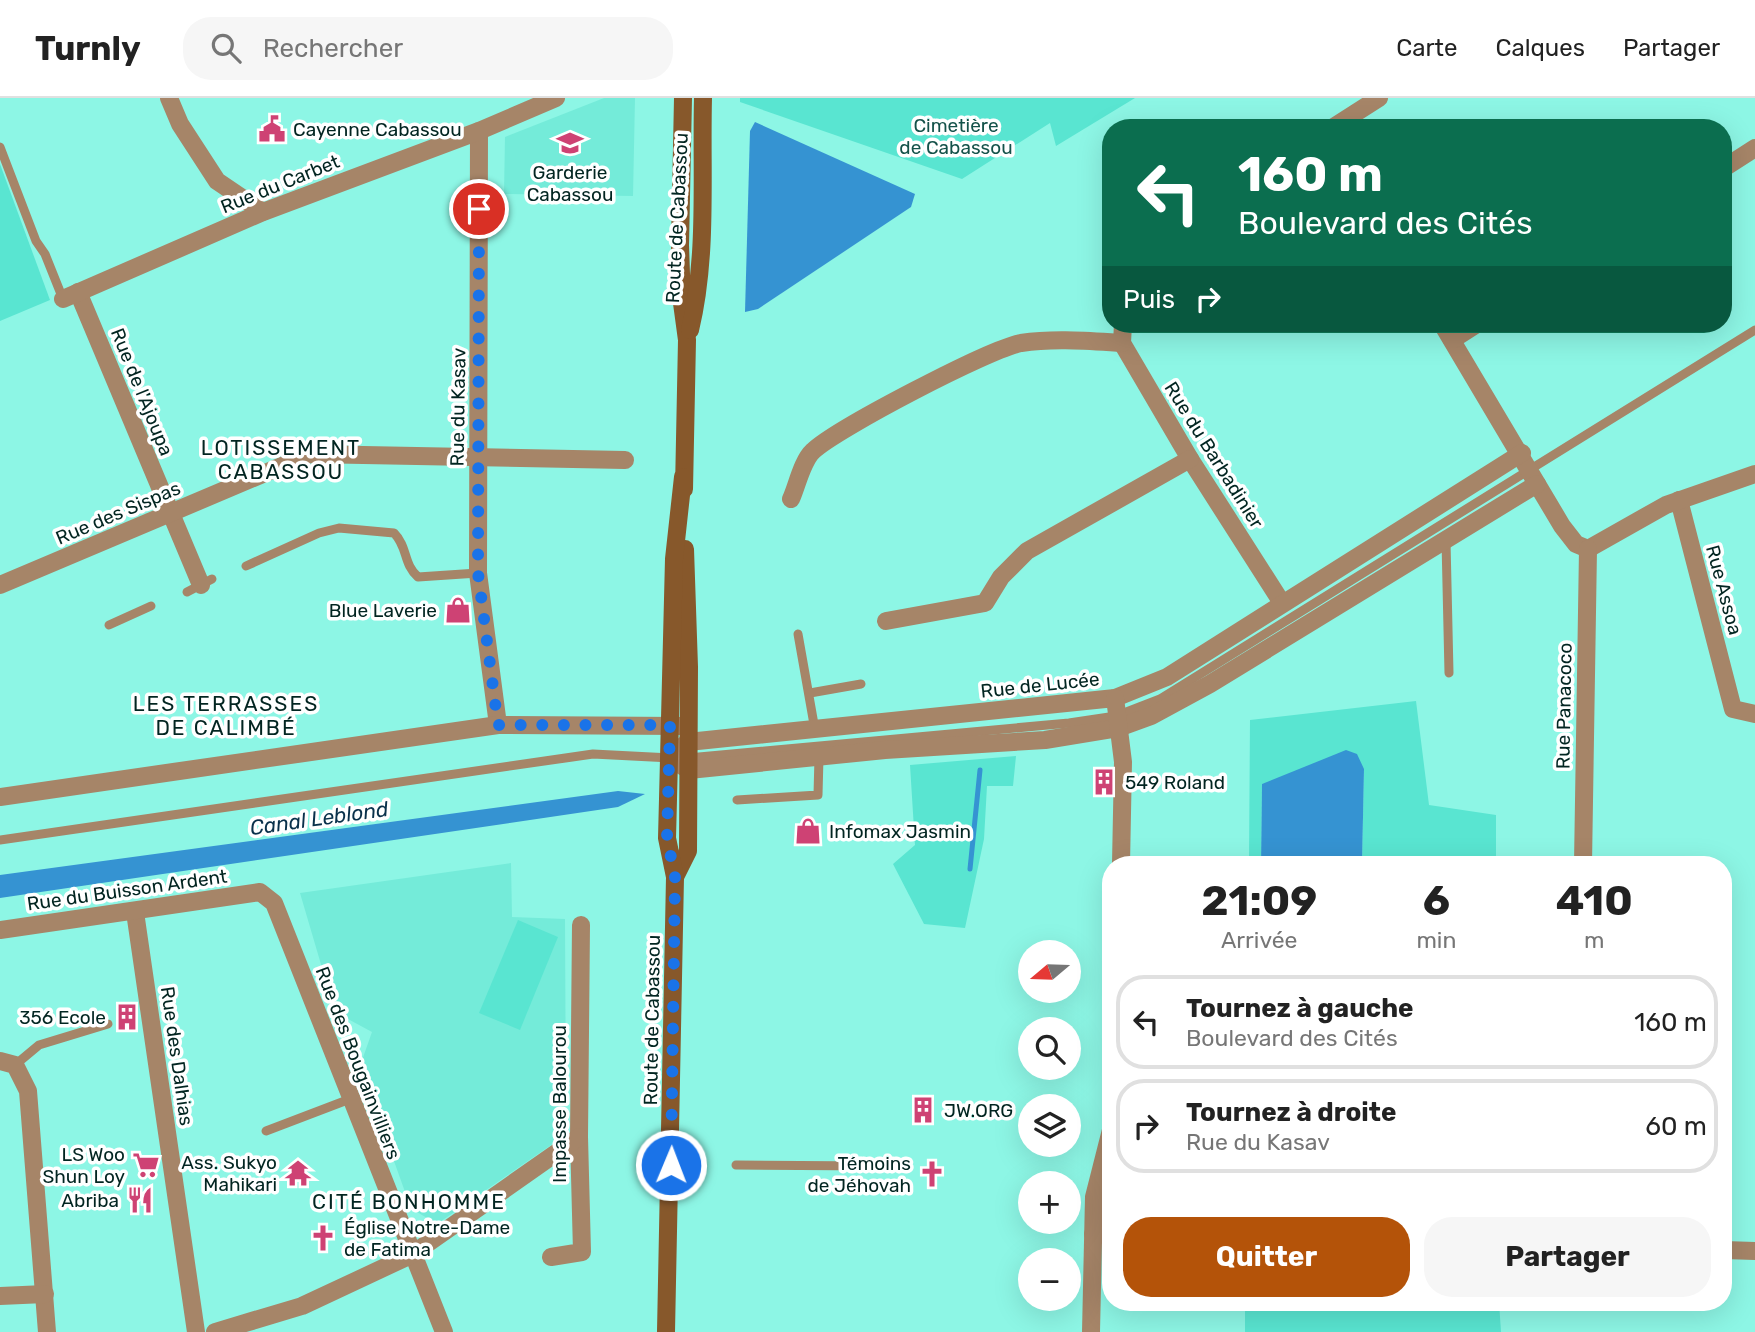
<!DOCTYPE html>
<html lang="fr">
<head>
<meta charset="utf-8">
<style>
  :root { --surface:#fff; --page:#f6f6f6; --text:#222; --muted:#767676; --line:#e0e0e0; --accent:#b45309 }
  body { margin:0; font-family:Rubik,sans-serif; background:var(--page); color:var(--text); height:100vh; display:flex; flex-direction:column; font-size:26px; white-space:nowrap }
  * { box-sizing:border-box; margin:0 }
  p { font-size:23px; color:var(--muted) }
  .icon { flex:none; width:38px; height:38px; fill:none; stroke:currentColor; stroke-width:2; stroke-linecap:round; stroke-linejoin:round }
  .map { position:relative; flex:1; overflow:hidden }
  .drawer { position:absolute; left:1102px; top:758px; width:630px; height:455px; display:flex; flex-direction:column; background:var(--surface); border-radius:28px; box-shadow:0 7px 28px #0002 }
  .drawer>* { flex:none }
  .top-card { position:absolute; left:1102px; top:21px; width:630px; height:214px; border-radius:28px; box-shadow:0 7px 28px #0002; background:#0b6e4f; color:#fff; overflow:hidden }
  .needle { width:46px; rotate:251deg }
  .controls { position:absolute; left:1018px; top:842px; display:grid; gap:14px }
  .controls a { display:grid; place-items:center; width:63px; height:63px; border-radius:50%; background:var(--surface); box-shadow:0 7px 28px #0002; font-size:35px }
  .pin { position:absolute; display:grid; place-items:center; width:60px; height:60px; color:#fff; margin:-30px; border:4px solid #fff; border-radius:50%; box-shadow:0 2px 7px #0007 }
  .me { position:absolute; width:77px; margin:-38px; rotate:1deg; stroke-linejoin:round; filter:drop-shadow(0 0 5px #0008) }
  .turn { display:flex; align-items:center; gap:24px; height:147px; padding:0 21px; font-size:32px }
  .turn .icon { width:91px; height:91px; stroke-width:2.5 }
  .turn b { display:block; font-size:49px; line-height:60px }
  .then { display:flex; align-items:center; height:66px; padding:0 21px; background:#0003; gap:14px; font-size:26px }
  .eta { display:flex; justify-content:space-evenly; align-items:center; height:119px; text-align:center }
  .eta b { font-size:42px; font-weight:700; line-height:49px }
  .action { display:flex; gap:14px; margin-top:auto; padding:14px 21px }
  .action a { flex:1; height:80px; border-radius:28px; background:var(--accent); color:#fff; font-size:28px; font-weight:700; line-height:80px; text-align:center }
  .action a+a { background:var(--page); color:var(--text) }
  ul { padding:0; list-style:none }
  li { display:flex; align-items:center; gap:21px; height:94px; margin:0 14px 10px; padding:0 7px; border:4px solid var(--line); border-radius:28px }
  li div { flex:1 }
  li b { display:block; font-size:26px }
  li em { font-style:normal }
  header { display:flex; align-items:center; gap:42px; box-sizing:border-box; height:98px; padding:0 35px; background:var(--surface); border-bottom:2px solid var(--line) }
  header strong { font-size:33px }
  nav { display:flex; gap:38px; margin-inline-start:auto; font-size:24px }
  .search { width:490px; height:63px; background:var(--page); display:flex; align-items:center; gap:18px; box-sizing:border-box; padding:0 24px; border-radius:28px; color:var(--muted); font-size:26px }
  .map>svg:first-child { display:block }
</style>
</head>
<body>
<header>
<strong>Turnly</strong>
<div class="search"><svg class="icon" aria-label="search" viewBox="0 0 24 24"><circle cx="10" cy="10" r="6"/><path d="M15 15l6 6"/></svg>Rechercher</div>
<nav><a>Carte</a><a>Calques</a><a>Partager</a></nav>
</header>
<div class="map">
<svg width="1755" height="1234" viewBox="0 0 1755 1234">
  <rect width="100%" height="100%" fill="#8df6e5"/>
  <g fill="#74ebd9">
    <polygon points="604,0 635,0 633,98 504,96 505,39"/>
    <polygon points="511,765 512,819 565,821 566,1026 554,1045 437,1126 412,1111 409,1105 360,968 372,934 335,914 300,795"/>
  </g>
  <g fill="#59e5d1">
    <polygon points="740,0 1135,0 1056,48 1050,25 962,81 740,4"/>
    <polygon points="0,66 50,202 0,223"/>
    <polygon points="1416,603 1429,707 1496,717 1496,766 1362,766 1364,671 1262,686 1261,766 1249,766 1250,622"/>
    <polygon points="1016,658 1013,688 987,688 984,741 965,830 924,826 893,766 915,747 910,667"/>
    <polygon points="518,822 558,839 520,932 479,915"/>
    <polygon points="1245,1204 1499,1204 1501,1234 1245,1234"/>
  </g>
  <g fill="#3593d2">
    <polygon points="755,24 915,96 911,109 758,211 745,214 750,33"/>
    <polygon points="1346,652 1357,656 1364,671 1362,766 1261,766 1262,686"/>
    <polygon points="618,693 645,696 618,709 0,800 0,777"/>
  </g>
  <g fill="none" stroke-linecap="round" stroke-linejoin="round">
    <polyline stroke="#3593d2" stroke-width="5" points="970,771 980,672"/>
    <g stroke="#a68568" stroke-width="9">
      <polyline points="0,49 36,143 45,156 63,201"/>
      <polyline points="1446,443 1449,575"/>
      <path d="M246,468L319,435L339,430L394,435C408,449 403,466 418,479L478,475"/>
      <polyline points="187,494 212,481"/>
      <polyline points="109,527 151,508"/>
      <polyline points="798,536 815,632"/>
      <polyline points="810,595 861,586"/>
      <polyline points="688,660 1069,625 1116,618 1160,601 1755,232"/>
      <polyline points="737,702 818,697 819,659"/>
      <polyline points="0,742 593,656 671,660"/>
      <polyline points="15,967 39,947 108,926"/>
      <polyline points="266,1033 350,1001"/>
      <polyline points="736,1067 875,1068"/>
    </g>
    <g stroke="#a68568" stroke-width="18">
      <polyline points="169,0 180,26 217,83 263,114"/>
      <polyline points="1332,30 1379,0"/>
      <polyline points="479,33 478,475 498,627"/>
      <polyline points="1724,70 1755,50"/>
      <polyline points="78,194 201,487"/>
      <polyline points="63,201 263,114 479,33 556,0"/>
      <polyline points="1123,226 1122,245 1190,361 1282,505"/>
      <polyline points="1442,226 1562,428 1576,446 1588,451"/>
      <polyline points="1452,242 1477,226"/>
      <polyline points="1522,355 1167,579 1115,600 688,644 669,660 689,672 885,652 1045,642 1118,630 1151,618 1210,586 1537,386"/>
      <path d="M791,401C797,388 802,363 813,353C836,331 989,251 1021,245C1054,240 1088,243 1122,245"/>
      <polyline points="1679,402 1733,611 1755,616"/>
      <polyline points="1588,451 1666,407 1755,376"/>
      <polyline points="0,487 310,356 625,362"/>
      <polyline points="886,523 985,505 1001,479 1027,453 1190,361"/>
      <polyline points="1115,600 1123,664 1121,766"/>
      <polyline points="0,699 498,627 684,628"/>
      <polyline points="1583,766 1588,451"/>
      <polyline points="135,814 196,1234"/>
      <polyline points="0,832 260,794 274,805 444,1234"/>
      <polyline points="0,963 15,967 28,993 47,1234"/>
      <polyline points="1093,1136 1111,1137"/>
      <polyline points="1724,1152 1755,1153"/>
      <polyline points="551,1159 582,1154 579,1039 581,827"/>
      <polyline points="0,1198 45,1196"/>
      <polyline points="215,1234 302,1208 411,1157 579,1039"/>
      <polyline points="1091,1234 1094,1099 1111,1032"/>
    </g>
    <g stroke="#87582b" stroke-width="18">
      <polyline points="683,0 680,147 682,205 687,242 684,391"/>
      <path d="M690,232C708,158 701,76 703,0"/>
      <polyline points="675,779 688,753 689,569 685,451"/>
      <polyline points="666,1234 675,779 667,740 668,701 674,461 683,379"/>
    </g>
  </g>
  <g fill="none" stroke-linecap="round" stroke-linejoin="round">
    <polyline stroke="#1a73e8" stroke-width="12" stroke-dasharray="0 21.6" points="479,111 478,475 498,627 670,627 667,740 675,779 671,1067"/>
  </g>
  <defs>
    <g id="civic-bare" transform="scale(2.1)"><path d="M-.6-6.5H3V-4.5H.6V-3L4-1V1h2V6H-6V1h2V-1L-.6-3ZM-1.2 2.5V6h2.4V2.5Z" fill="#ce4274" stroke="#fff" stroke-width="2.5" paint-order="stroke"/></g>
    <g id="school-bare" transform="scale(2.1)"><path d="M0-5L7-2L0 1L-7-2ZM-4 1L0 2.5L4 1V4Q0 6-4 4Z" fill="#ce4274" stroke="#fff" stroke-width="2.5" paint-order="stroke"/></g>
    <g id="shop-bare" transform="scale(2.1)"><path d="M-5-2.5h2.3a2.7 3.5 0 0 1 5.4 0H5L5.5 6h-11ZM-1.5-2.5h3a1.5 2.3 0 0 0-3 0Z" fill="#ce4274" stroke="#fff" stroke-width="2.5" paint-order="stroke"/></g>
    <g id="building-bare" transform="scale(2.1)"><path d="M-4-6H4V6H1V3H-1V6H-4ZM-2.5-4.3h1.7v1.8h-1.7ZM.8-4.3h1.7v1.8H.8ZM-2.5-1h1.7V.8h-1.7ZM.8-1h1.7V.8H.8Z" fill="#ce4274" stroke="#fff" stroke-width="2.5" paint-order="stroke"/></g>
    <g id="supermarket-bare" transform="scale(2.1)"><path d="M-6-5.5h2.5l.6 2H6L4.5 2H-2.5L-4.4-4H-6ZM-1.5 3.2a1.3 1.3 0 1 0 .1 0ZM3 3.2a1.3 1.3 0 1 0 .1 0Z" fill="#ce4274" stroke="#fff" stroke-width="2.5" paint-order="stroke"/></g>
    <g id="temple-bare" transform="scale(2.1)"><path d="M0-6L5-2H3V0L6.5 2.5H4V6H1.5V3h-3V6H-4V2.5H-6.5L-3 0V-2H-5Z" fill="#ce4274" stroke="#fff" stroke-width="2.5" paint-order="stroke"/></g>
    <g id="church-bare" transform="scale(2.1)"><path d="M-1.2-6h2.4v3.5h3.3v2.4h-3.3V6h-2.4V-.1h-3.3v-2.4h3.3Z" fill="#ce4274" stroke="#fff" stroke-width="2.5" paint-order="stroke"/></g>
    <g id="restaurant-bare" transform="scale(2.1)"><path d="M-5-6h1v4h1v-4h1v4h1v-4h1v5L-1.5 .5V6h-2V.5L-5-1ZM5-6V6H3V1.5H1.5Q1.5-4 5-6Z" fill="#ce4274" stroke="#fff" stroke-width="2.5" paint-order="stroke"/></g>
  </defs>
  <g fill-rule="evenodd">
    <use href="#civic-bare" x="272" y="31"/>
    <use href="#school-bare" x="570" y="45"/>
    <use href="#shop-bare" x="458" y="512"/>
    <use href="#building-bare" x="1104" y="684"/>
    <use href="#shop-bare" x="808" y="733"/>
    <use href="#building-bare" x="127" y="919"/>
    <use href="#building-bare" x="923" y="1012"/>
    <use href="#supermarket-bare" x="146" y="1067"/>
    <use href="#temple-bare" x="298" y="1075"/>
    <use href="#church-bare" x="932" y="1076"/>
    <use href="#restaurant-bare" x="140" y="1102"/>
    <use href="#church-bare" x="323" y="1140"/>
  </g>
  <g text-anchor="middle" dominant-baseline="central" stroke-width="7" stroke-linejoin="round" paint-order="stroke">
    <g font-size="19" fill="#14524a" stroke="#fff">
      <text x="956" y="27">Cimetière<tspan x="956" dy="22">de Cabassou</tspan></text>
    </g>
    <g font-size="19" fill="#022521" stroke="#fff" text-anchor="end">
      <text x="293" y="31" text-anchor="start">Cayenne Cabassou</text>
      <text x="570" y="74" text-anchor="middle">Garderie<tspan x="570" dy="22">Cabassou</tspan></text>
      <text x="437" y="512">Blue Laverie</text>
      <text x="1125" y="684" text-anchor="start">549 Roland</text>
      <text x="829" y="733" text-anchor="start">Infomax Jasmin</text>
      <text x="106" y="919">356 Ecole</text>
      <text x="944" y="1012" text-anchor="start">JW.ORG</text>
      <text x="125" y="1056">LS Woo<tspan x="125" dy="22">Shun Loy</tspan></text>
      <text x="277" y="1064">Ass. Sukyo<tspan x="277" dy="22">Mahikari</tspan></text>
      <text x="911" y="1065">Témoins<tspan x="911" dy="22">de Jéhovah</tspan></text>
      <text x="119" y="1102">Abriba</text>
      <text x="344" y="1129" text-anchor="start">Église Notre-Dame<tspan x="344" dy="22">de Fatima</tspan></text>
    </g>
    <g font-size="19" fill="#022521" stroke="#fff">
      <text transform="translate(280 86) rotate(-22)">Rue du Carbet</text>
      <text transform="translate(677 120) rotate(-87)">Route de Cabassou</text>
      <text transform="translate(142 294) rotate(68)">Rue de l'Ajoupa</text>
      <text transform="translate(458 309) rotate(-89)">Rue du Kasav</text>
      <text transform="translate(1214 357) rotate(58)">Rue du Barbadinier</text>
      <text transform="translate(118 415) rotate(-23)">Rue des Sispas</text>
      <text transform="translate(1724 492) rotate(75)">Rue Assoa</text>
      <text transform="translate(1040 587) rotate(-6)">Rue de Lucée</text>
      <text transform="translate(1564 608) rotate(-89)">Rue Panacoco</text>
      <text transform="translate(127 792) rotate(-8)">Rue du Buisson Ardent</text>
      <text transform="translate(652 922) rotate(-89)">Route de Cabassou</text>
      <text transform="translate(177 958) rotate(82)">Rue des Dalhias</text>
      <text transform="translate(358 965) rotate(69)">Rue des Bougainvilliers</text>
      <text transform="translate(559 1006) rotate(-90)">Impasse Balourou</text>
    </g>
    <g font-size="21" letter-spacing="2" fill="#022521" stroke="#fff">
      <text x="281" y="349">LOTISSEMENT<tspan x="281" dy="24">CABASSOU</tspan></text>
      <text x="226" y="605">LES TERRASSES<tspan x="226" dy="24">DE CALIMBÉ</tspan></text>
      <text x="409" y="1103">CITÉ BONHOMME</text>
    </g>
    <g font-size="21" font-style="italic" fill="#0a314b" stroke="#fff">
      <text transform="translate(319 720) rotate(-8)">Canal Leblond</text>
    </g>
  </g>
</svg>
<div class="controls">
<a><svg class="needle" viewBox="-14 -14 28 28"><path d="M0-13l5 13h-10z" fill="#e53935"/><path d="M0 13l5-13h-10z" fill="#767676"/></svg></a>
<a><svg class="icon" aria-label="search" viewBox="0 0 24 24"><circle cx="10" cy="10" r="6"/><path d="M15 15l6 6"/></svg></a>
<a><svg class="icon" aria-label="layers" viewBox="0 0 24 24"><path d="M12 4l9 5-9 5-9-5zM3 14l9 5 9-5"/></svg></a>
<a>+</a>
<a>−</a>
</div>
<div class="pin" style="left:479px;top:111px;background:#d93025"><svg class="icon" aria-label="arrive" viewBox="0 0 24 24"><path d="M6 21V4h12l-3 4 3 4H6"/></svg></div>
<svg class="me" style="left:671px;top:1067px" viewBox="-20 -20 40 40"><circle r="17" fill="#1a73e8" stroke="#fff" stroke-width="3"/><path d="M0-11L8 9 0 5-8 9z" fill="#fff"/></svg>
<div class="top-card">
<div class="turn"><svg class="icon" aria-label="left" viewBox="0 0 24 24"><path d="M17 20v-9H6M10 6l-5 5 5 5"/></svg><div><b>160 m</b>Boulevard des Cités</div></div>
<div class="then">Puis<svg class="icon" aria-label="right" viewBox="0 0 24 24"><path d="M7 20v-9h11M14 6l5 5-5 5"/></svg></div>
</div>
<section class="drawer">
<div class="eta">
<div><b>21:09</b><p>Arrivée</p></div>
<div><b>6</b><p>min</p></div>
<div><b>410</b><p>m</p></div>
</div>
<ul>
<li><svg class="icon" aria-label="left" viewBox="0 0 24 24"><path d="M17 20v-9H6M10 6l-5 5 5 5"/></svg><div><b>Tournez à gauche</b><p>Boulevard des Cités</p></div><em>160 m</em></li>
<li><svg class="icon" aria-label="right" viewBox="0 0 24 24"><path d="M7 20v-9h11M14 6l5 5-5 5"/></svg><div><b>Tournez à droite</b><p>Rue du Kasav</p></div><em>60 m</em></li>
</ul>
<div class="action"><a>Quitter</a><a>Partager</a></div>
</section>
</div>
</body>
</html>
